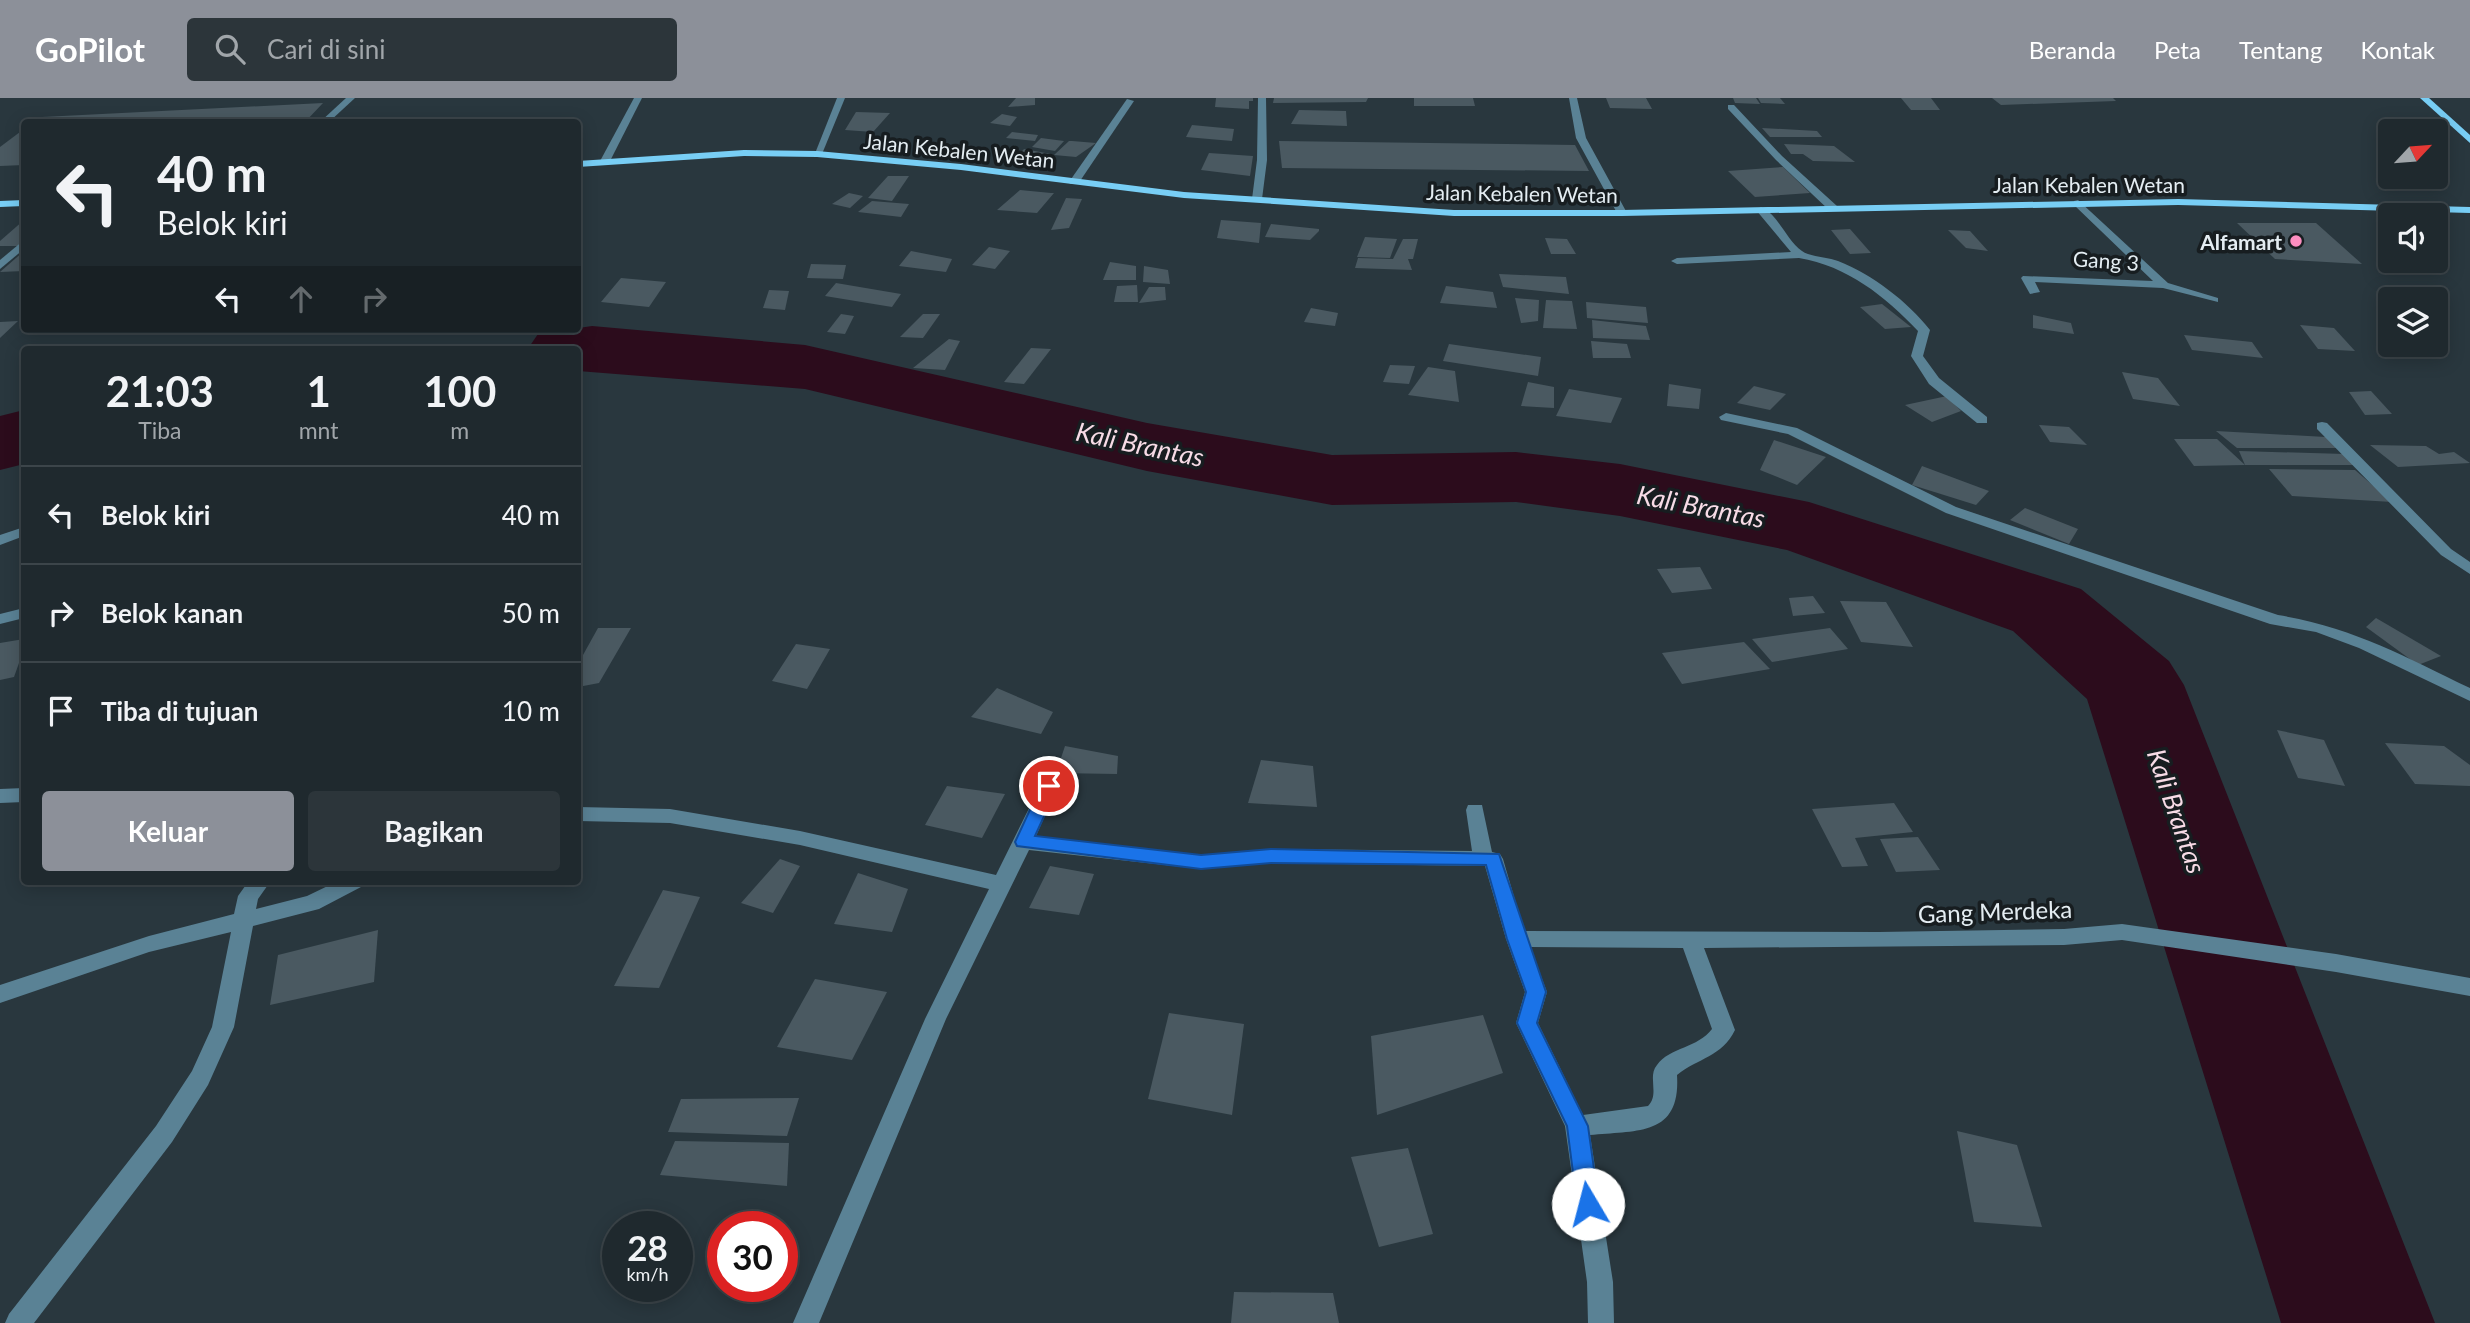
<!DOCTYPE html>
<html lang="id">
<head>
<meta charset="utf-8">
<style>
  :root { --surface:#1f292e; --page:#2c353a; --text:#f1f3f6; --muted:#a1a6aa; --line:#3c454a; --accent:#8c9099 }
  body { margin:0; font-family:Lato,sans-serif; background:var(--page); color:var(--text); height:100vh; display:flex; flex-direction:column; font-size:26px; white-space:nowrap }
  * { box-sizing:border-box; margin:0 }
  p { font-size:23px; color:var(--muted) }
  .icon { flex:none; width:38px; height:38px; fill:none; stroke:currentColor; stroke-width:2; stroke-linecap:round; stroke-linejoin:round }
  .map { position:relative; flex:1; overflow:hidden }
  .sheet { position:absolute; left:21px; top:248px; width:560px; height:539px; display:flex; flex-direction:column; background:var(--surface); border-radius:7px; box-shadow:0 4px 18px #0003,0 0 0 2px var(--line) }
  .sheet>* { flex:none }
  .hud { position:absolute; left:21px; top:21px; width:560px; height:214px; border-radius:7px; box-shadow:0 4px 18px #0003,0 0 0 2px var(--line); background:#1f292e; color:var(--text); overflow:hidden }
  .needle { width:46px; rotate:64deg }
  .controls { position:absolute; left:2378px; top:21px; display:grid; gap:14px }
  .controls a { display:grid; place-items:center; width:70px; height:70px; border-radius:7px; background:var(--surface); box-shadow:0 4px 18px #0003,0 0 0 2px var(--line); font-size:35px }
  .speed { position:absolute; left:602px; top:1113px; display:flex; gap:14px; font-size:35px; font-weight:700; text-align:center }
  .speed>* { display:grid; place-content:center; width:91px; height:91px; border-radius:50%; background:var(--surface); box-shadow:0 4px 18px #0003,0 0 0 2px var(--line); line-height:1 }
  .speed small { font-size:18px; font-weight:400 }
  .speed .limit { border:10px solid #d22; background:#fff; color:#111 }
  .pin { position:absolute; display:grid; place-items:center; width:60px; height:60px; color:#fff; margin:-30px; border:4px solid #fff; border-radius:50%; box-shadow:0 2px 7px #0007 }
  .me { position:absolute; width:77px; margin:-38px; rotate:352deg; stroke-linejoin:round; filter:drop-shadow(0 0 5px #0008) }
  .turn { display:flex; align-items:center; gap:24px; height:147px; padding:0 21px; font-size:32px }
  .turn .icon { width:91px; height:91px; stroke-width:2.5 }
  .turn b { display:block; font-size:49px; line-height:60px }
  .lanes { display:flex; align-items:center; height:66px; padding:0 21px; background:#0003; justify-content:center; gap:35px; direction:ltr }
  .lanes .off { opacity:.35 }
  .eta { display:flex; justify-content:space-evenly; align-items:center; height:119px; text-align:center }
  .eta b { font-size:42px; font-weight:700; line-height:49px }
  .primary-button { display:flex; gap:14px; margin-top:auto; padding:14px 21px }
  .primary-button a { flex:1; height:80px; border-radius:7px; background:var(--accent); color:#fff; font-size:28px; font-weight:700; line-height:80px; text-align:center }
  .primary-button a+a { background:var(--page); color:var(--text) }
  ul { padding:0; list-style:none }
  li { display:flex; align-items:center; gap:21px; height:98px; padding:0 21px; border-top:2px solid var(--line) }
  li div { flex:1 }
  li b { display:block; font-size:26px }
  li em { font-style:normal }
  header { display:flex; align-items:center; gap:42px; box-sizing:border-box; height:98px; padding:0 35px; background:var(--accent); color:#fff }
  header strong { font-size:33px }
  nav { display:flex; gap:38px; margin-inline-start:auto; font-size:24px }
  .search { width:490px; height:63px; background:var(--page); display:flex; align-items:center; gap:18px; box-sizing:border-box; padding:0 24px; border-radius:7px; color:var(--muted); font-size:26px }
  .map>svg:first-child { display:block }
</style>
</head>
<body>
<header>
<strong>GoPilot</strong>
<div class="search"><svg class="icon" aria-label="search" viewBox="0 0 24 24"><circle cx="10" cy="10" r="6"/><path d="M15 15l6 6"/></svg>Cari di sini</div>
<nav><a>Beranda</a><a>Peta</a><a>Tentang</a><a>Kontak</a></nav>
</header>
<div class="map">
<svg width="2470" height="1225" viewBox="0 0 2470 1225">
  <rect width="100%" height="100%" fill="#29373e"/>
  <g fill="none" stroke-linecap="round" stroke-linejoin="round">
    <g fill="#2c0c1c" fill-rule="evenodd">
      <polygon points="592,228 805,247 1147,325 1332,357 1516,354 1620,366 1809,404 2081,491 2169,563 2184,587 2435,1225 2281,1225 2087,601 2013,533 1787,452 1620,418 1516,404 1332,407 1147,373 805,291 578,273 578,252 527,252 538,236"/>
      <polygon points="24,312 24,366 0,372 0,318"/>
    </g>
  </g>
  <g fill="#4a5961">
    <polygon points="1016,0 1035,0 1035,7 1008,9"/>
    <polygon points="1216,0 1253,0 1253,3 1249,3 1249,11 1215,9"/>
    <polygon points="1274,0 1368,0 1366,4 1273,5"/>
    <polygon points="1414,0 1473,0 1475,8 1414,8"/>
    <polygon points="1606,0 1646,0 1652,11 1610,10"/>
    <polygon points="1733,0 1756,0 1760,6 1735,5"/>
    <polygon points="1758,0 1780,0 1785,6 1761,5"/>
    <polygon points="1901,0 1931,0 1940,12 1911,12"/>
    <polygon points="1992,0 2113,0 2116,3 2001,7"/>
    <polygon points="323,5 305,24 34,24 42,19"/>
    <polygon points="1299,12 1346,13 1347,28 1291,26"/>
    <polygon points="856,14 890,15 873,34 845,32"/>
    <polygon points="1002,16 1017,19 1010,28 990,25"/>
    <polygon points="1192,27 1234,31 1232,43 1186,39"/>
    <polygon points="1762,30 1817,33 1822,39 1770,39"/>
    <polygon points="24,31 24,67 0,68 0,49"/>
    <polygon points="1012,34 1038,37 1035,43 1006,40"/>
    <polygon points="1041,40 1064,43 1055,53 1032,49"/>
    <polygon points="1069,43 1072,43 1096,45 1076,59 1054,57"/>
    <polygon points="1279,43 1575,47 1589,73 1282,70"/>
    <polygon points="1784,46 1834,48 1855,64 1813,63 1803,56 1791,56"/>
    <polygon points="1024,51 1051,56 1044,65 1016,60"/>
    <polygon points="1209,55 1253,58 1250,78 1201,72"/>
    <polygon points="1783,69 1810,95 1755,99 1728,73"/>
    <polygon points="888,78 909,78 892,103 868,100"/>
    <polygon points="1020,92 1051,95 1054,95 1037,115 997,112"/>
    <polygon points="849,95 863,98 850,110 832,106"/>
    <polygon points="1066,100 1082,101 1069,130 1051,132"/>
    <polygon points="872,103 909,106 901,119 858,114"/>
    <polygon points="24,122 24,143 18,148 0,148 0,143"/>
    <polygon points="1221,122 1261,125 1259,145 1217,140"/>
    <polygon points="2237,125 2316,125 2362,166 2275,161"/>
    <polygon points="1271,126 1319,131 1319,133 1310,142 1265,139"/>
    <polygon points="1850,131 1871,155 1850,156 1831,132"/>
    <polygon points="1948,132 1970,133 1988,153 1966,150"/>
    <polygon points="1365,139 1397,141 1390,160 1357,159"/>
    <polygon points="1545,140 1567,141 1576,156 1551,156"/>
    <polygon points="1403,141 1418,141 1413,161 1408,161 1412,172 1355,170 1358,160 1393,161"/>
    <polygon points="989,149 1010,153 995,171 972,167"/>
    <polygon points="24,153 24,173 0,174"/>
    <polygon points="911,153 952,161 946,174 899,168"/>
    <polygon points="1110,164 1136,168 1136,182 1103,182"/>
    <polygon points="811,166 846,167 843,181 807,180"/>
    <polygon points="1144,168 1168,172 1170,186 1143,184"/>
    <polygon points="1499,176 1566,179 1569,196 1503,189"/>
    <polygon points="621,180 666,184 649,209 601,204"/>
    <polygon points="836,185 901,196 892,209 825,198"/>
    <polygon points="1137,187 1138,204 1114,204 1117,188"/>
    <polygon points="1446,188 1493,194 1497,210 1440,205"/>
    <polygon points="1149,189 1165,189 1166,202 1139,205"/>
    <polygon points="769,192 789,193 785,212 763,210"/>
    <polygon points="1515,200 1539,202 1538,223 1521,225"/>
    <polygon points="1546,202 1572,203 1577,231 1543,230"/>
    <polygon points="1586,204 1646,209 1648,225 1587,220"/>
    <polygon points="1882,206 1911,229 1885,231 1860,209"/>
    <polygon points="1311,210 1338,215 1335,228 1304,224"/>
    <polygon points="841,216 854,218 845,236 827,234"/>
    <polygon points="923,216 940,216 923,240 900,239"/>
    <polygon points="2033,217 2071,225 2074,236 2033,230"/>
    <polygon points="1592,222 1646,228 1650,242 1593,240"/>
    <polygon points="18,223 0,240 0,224"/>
    <polygon points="2300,227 2334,230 2355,253 2318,251"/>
    <polygon points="2184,237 2252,244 2263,260 2192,252"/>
    <polygon points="949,241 960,243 945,272 913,270"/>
    <polygon points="1591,243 1627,246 1631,260 1593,260"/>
    <polygon points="1449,246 1541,259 1538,278 1443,263"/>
    <polygon points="1031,250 1051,251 1024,286 1004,284"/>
    <polygon points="1390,267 1415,268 1409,286 1383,284"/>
    <polygon points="1428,269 1455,273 1459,304 1408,297"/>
    <polygon points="2122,274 2158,280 2180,308 2133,301"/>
    <polygon points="1528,284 1554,289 1554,310 1521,308"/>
    <polygon points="1669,286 1701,291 1699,311 1667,308"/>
    <polygon points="1754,288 1786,296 1770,312 1737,305"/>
    <polygon points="1569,291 1622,300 1611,325 1556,318"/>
    <polygon points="2371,293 2392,316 2365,317 2349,294"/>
    <polygon points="1947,298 1961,313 1932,324 1905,307"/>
    <polygon points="2039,327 2069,329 2087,347 2050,344"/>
    <polygon points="2216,333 2326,339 2338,350 2237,350"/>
    <polygon points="2174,341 2217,341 2245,367 2194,368"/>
    <polygon points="1774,342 1826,359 1797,387 1760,372"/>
    <polygon points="2370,347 2426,348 2439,356 2454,354 2470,365 2398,369"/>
    <polygon points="2239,353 2345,356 2354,367 2245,367"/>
    <polygon points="1922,368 1989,393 1976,407 1912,387"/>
    <polygon points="2269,371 2355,372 2392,404 2292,398"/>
    <polygon points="2025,410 2078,431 2069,446 2010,422"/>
    <polygon points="1700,469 1712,491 1672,495 1657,471"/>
    <polygon points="1813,498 1825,515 1793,518 1789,500"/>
    <polygon points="1840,503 1886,504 1913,549 1861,544"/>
    <polygon points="2376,520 2441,558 2418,567 2366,529"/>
    <polygon points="598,530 631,530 599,585 578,589 578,566"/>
    <polygon points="1830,530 1848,551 1772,564 1752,541"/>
    <polygon points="24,541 24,551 14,579 0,582 0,545"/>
    <polygon points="1744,544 1770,571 1682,586 1662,555"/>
    <polygon points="796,546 830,551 807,591 772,583"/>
    <polygon points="997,590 1053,614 1041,636 971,619"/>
    <polygon points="2277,632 2324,642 2345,688 2298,680"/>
    <polygon points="2385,645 2444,648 2470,667 2470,688 2415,686"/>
    <polygon points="1065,648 1118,658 1117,676 1056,675"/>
    <polygon points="1261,662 1313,668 1317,709 1248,705"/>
    <polygon points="947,688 1005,696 982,740 925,727"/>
    <polygon points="1894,705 1913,734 1855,740 1868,768 1842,769 1812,711"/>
    <polygon points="1918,739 1940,772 1896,774 1880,741"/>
    <polygon points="780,761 800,768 773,815 741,805"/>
    <polygon points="1050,768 1094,776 1079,817 1029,810"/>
    <polygon points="858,775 908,791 892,834 834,826"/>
    <polygon points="663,792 700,799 659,890 614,888"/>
    <polygon points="378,832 374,884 270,907 278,857"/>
    <polygon points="815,881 887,894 852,962 777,949"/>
    <polygon points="1169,915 1244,926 1232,1017 1148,1001"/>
    <polygon points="1483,917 1503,975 1377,1017 1371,938"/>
    <polygon points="799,1000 787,1038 668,1034 681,1001"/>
    <polygon points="1957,1033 2017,1047 2042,1129 1974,1124"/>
    <polygon points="675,1043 789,1045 787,1088 660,1077"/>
    <polygon points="1408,1050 1433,1136 1379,1149 1351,1059"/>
    <polygon points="1234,1194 1333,1195 1339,1225 1231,1225"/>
  </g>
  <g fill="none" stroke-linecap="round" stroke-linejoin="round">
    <g fill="#5a8295" fill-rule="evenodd">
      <polygon points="346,0 355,0 329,24 320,24"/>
      <polygon points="634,0 642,0 609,65 601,67 599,65"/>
      <polygon points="837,0 845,0 822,56 814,58"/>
      <polygon points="1258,0 1266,0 1267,62 1262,101 1257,104 1252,101 1257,62"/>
      <polygon points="1569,0 1577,0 1586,40 1627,115 1626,117 1617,115 1576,40"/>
      <polygon points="1127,1 1134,3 1078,86 1070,86 1069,84"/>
      <polygon points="1728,7 1734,7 1782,58 1837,108 1837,112 1829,112 1776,62 1728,11"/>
      <polygon points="2078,102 2168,185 2218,200 2218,204 2163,190 2035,184 2040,194 2030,196 2021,180 2023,178 2153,183 2074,107 2074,103"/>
      <path d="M1761,109C1779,117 1786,142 1802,153C1810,159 1828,159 1838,163C1873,177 1907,203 1930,232L1923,258L1939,280L1987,319V325H1977L1929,286L1911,258L1918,233C1885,198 1847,168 1799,160L1677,166L1671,163L1677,160L1791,154L1756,112Z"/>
      <polygon points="24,142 24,151 0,171 0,162"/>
      <path d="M1726,315L1797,330L1956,409L2278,517C2352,529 2404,558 2470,590V603L2359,550L2316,534L2270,526L1946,415L1788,336L1721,322L1719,319Z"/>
      <polygon points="2322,324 2327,325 2451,451 2470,464 2470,476 2441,457 2317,331 2317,325"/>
      <polygon points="24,429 24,438 0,447 0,437"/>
      <polygon points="24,510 24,520 0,526 0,516"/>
      <path d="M1049,681L1056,683L1058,688L1036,738L1201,757L1271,751L1472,753L1466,712L1468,707H1482L1492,754L1500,756L1503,761L1524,833L1879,834L2064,831L2122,826L2336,856L2470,880V898L2336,874L2122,842L2064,847L1704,850L1735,932C1722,959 1698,960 1677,977C1681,1039 1636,1032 1590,1037L1613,1184L1614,1225H1588L1587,1184L1565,1028L1516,925L1525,894L1506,841L1485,768L1271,765L1201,771L1029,752L946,921L819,1225H793L925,921L989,791L800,747L670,725L578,723V709L670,711L800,733L996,777L1040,688L1042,683ZM1530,849L1683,850L1712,931C1698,950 1670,949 1657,967C1647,979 1660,996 1648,1008L1583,1017L1538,925L1547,894Z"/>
      <polygon points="24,690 24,704 0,705 0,691"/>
      <polygon points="248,784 270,784 258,801 256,811 307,798 336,784 364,784 361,789 319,811 253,828 234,929 208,987 172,1044 34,1225 5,1225 9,1216 156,1028 192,973 212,929 231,834 149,854 0,905 0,887 149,838 234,816 238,798"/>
    </g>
    <g fill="#78cef5" fill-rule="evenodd">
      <polygon points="2420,0 2429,0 2470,37 2470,45"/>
      <polygon points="744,52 817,53 961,66 1184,94 1454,112 1622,112 2178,101 2470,109 2470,115 2178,107 1622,118 1454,118 1184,100 961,72 817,59 744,58 578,69 578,63"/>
      <polygon points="24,102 24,108 0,109 0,103"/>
    </g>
  </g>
  <polygon fill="#1a73e8" stroke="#114b97" stroke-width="2" points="1049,682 1058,688 1035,738 1201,757 1271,751 1499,756 1546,894 1537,925 1588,1028 1599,1106 1596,1113 1588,1116 1580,1113 1577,1106 1567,1028 1517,925 1526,894 1507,841 1486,767 1271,765 1201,771 1017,748 1015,744 1041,688"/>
  <circle fill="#fd8ec0" stroke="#171d20" stroke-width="2.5" cx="2296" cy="143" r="7"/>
  <g text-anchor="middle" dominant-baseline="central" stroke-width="7" stroke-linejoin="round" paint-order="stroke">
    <g font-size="21" fill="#e4edf2" stroke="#171d20">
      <text transform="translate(959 52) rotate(6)">Jalan Kebalen Wetan</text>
      <text x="2089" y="86">Jalan Kebalen Wetan</text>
      <text transform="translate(1522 95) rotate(1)">Jalan Kebalen Wetan</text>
      <text transform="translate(2106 162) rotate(4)">Gang 3</text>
    </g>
    <g font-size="21" font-weight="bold" fill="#e4edf2" stroke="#171d20" text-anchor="end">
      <text x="2282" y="143">Alfamart</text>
    </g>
    <g font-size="24" fill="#e4edf2" stroke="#171d20">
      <text transform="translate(1995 813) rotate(-2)">Gang Merdeka</text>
    </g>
    <g font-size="26" font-style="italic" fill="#f7dbe6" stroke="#171d20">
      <text transform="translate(1140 346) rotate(12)">Kali Brantas</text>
      <text transform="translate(1701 408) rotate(11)">Kali Brantas</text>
      <text transform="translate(2177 713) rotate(71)">Kali Brantas</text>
    </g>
  </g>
</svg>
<div class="controls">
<a><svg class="needle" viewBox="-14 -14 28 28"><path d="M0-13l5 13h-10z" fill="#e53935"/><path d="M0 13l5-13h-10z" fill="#a1a6aa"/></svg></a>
<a><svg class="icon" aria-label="sound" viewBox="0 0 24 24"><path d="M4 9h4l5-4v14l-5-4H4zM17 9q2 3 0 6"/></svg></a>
<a><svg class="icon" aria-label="layers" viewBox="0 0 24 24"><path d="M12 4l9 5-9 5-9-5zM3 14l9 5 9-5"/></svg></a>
</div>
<div class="speed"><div>28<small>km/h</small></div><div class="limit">30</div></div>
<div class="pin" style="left:1049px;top:688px;background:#d93025"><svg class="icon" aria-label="arrive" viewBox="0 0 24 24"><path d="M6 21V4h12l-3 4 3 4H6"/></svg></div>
<svg class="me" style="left:1588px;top:1106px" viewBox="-20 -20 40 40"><circle r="19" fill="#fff"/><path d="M0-13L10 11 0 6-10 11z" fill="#1a73e8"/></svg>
<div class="hud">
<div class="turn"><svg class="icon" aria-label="left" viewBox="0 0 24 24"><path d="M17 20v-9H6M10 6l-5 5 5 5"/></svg><div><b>40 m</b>Belok kiri</div></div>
<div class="lanes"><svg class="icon" aria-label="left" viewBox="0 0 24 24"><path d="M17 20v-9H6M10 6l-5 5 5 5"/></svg><svg class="icon off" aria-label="ahead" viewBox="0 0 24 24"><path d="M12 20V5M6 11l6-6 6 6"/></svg><svg class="icon off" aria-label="right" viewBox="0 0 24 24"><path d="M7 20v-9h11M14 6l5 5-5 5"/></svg></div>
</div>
<section class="sheet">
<div class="eta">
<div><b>21:03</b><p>Tiba</p></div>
<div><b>1</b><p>mnt</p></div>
<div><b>100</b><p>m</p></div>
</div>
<ul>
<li><svg class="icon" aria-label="left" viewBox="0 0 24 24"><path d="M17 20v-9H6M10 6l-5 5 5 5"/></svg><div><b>Belok kiri</b></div><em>40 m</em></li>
<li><svg class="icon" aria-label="right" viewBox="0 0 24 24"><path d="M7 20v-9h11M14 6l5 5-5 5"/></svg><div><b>Belok kanan</b></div><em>50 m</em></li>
<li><svg class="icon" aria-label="arrive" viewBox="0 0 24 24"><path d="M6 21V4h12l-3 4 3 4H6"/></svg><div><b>Tiba di tujuan</b></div><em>10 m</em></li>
</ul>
<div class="primary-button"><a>Keluar</a><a>Bagikan</a></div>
</section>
</div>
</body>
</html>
